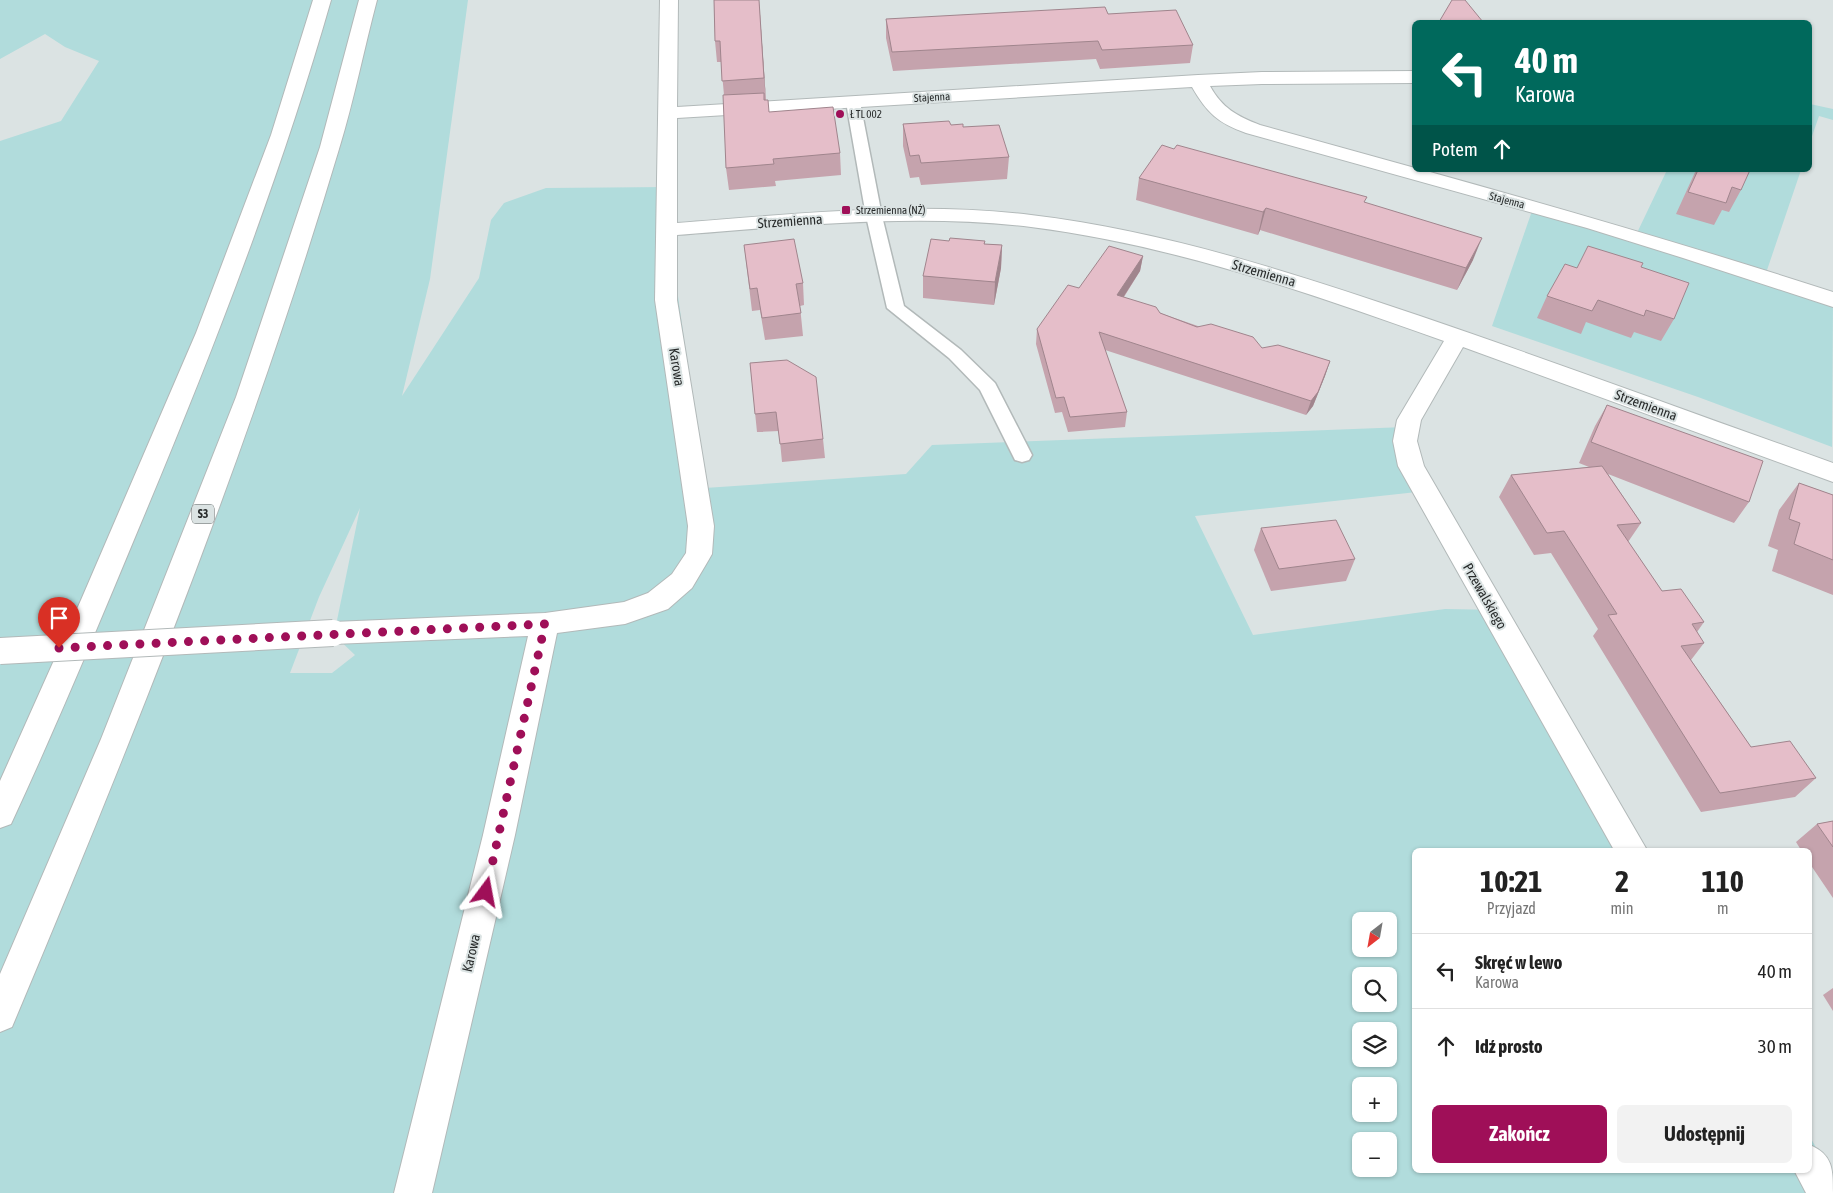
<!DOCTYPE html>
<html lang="pl">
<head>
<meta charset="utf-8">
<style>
  :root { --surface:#fff; --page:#f2f2f2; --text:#222; --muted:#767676; --line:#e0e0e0; --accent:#9f0f58 }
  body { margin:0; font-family:"Asap Condensed",sans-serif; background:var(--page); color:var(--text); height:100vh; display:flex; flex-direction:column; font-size:19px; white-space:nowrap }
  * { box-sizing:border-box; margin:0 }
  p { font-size:16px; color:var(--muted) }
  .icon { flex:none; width:28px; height:28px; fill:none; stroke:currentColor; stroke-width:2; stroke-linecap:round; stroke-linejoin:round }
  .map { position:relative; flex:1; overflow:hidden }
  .side { position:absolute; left:1412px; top:848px; width:400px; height:325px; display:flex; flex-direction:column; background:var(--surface); border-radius:8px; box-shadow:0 1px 4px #0004 }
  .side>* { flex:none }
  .banner { position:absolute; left:1412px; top:20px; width:400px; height:152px; border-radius:8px; box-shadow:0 1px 4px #0004; background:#00695c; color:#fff; overflow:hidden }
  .needle { width:32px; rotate:211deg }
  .tools { position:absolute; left:1352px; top:912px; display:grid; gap:10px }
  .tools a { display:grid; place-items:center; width:45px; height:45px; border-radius:8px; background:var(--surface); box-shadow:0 1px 4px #0004; font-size:25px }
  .pin { position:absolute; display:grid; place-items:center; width:42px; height:42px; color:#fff; margin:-51px -21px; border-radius:50% 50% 50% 0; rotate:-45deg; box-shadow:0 0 5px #0007 }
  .pin .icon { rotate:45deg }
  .me { position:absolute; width:55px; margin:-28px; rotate:13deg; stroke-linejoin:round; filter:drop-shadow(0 0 4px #0008) }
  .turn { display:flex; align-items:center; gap:18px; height:105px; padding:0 20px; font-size:22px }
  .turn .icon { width:65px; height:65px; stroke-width:2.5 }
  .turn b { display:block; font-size:35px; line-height:42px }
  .then { display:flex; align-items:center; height:48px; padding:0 20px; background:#0003; gap:10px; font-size:19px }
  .eta { display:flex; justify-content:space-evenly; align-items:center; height:85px; text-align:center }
  .eta b { font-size:30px; font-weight:700; line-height:35px }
  .action { display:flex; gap:10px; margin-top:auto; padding:10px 20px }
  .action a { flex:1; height:58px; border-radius:8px; background:var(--accent); color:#fff; font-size:20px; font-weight:700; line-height:58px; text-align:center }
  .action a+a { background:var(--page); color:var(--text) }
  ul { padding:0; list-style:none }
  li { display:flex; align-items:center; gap:15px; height:75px; padding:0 20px; border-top:1px solid var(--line) }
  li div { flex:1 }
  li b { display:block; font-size:19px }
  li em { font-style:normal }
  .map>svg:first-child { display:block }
</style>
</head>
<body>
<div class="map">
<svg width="1833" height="1193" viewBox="0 0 1833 1193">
  <rect width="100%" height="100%" fill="#dbe3e3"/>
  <g fill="#b1dcdc" fill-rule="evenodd">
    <path d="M0,0H468L430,279L402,396L479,278L491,220L504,203L546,188L668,187L669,232L705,488L906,474L932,445L1405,427L1426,491L1195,516L1253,635L1445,609L1501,610L1642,850H1415V1170H1810V1137L1833,1177V1193H0V141L61,121L99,61L65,47L45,34L0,59ZM360,508L334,635L355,655L332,673H290L319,597ZM1361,921H1389V949H1361ZM1361,976H1389V1004H1361ZM1361,1031H1389V1059H1361ZM1361,1086H1389V1114H1361ZM1361,1141H1389V1169H1361Z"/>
    <polygon points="1810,104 1833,109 1833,120 1819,116 1810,142"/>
    <polygon points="1667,170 1801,170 1765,276 1833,298 1832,447 1698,397 1492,326 1533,208 1636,235"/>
  </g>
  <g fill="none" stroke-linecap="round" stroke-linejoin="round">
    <g stroke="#b2b9b9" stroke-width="3">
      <polygon id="service" points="853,98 858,99 860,102 882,216 904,306 961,350 995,383 1032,455 1029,460 1022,462 1015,460 980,390 949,358 887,308 866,216 846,102 848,99"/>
    </g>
    <g stroke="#b2b9b9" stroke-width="2">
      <g id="minor">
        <path d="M660,0H678L677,107L1198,75L1262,72L1415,71V83L1262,84L1210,86C1222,108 1237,116 1260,125L1415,168V170H1423C1560,208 1697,248 1833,292V307L1683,258L1587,228L1246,133C1218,123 1207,113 1192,87L677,118V223C795,214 914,201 1031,215C1165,231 1293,273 1420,316C1558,363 1695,414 1833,463V482L1463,347L1421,420L1417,441L1424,466L1647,850H1614L1398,466L1393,441L1397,420L1444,341C1309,293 1174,245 1031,227C914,213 795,226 677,235V300L714,526L712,554L708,561L692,588L668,609L625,624L557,633L515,835L432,1193H394L483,835L528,636L333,644L323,641L319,633L323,625L333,622L545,613L624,602L648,593L672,574L686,553L688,526L655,300Z"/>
        <path d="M1810,1145C1833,1155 1833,1169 1833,1193H1806L1794,1170H1810Z"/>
      </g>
    </g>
    <g stroke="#b2b9b9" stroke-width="2">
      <g id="motorway">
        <path d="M313,0H331C279,182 211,356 138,530C97,629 56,727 11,824L0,828V781L81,600L196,333L271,135Z"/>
        <path d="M359,0H377C364,49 354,100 339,149C250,448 133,739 12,1027L0,1032V974L101,739L236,397L320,147Z"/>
      </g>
    </g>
    <use href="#service" fill="#fff" fill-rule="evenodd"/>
    <use href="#minor" fill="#fff" fill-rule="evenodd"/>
    <use href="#motorway" fill="#fff" fill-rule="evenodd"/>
    <g stroke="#b2b9b9" stroke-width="28" stroke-linecap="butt">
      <polyline id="minor-bridge" points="0,651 333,633"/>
    </g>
    <use href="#minor-bridge" stroke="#fff" stroke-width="26"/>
  </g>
  <g fill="#c5a3ad">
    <polygon points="714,0 759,0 766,100 765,100 769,112 840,153 841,175 775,181 776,186 729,190 726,168 724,95 721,62 717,62 715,41"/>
    <polygon points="1108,14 1193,45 1190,63 1100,69 1096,59 893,71 886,38 886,19"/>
    <polygon points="903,124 951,125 963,127 1009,157 1007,179 921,185 919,177 910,178 903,146"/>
    <polygon points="1696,170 1750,170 1741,190 1729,212 1722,210 1714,225 1676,214"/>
    <polygon points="1139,178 1365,203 1473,260 1457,290 1260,230 1258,235 1136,200"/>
    <polygon points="949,241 985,241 985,244 1002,245 1001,268 994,305 923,298 923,276"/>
    <polygon points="744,245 803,283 804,305 800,306 803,336 765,340 760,310 752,311"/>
    <polygon points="1143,256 1140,271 1124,297 1160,313 1262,348 1330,361 1325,376 1313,406 1306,415 1105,350 1127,412 1125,427 1068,432 1062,412 1055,413 1036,344 1037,329 1079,288"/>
    <polygon points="1641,267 1674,319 1661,341 1634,332 1631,338 1586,322 1581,334 1537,318 1547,296 1577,268"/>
    <polygon points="750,363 823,439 825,458 782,462 779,431 757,432"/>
    <polygon points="1607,405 1749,502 1734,523 1608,474 1641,523 1628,542 1662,591 1704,622 1697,632 1704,643 1691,660 1751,747 1816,778 1795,797 1701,812 1593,636 1598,629 1551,553 1534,555 1499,497 1511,475 1589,467 1579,463 1595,426"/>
    <polygon points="1799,483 1833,495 1833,595 1772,571 1778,550 1768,546 1779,510"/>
    <polygon points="1261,528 1355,559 1346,581 1271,591 1254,550"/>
    <polygon points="1833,821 1833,898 1810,864 1810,850 1801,850 1796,842 1817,824"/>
    <polygon points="1833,988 1833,1011 1823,995"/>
  </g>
  <g fill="#a0858d">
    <polygon points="759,0 766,100 764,78"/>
    <polygon points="1266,208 1260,230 1258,235 1263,212"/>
    <polygon points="1482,238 1473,260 1457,290 1466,268"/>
    <polygon points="1002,245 1001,268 994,305 995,282"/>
    <polygon points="1143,256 1140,271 1115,310 1117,295"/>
    <polygon points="1330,361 1325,376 1313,406 1306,415 1311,401"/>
  </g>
  <g fill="#e5bec9" stroke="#a0858d">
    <polygon points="714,0 759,0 764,78 722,81 720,41 715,41"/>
    <polygon points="1452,0 1465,0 1483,22 1439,22"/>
    <polygon points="1105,7 1108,14 1176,10 1193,45 1102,50 1098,41 892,52 886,19"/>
    <polygon points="764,93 764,100 768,100 769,112 833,107 840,153 773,159 774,164 726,168 723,95"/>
    <polygon points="949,121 951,125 963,124 963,127 999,125 1009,157 921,163 919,155 910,156 903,124"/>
    <polygon points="1162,145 1174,149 1177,145 1367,197 1364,202 1482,238 1466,268 1266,208 1263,212 1139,178"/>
    <polygon points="1698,170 1750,170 1741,190 1732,187 1726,203 1688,192"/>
    <polygon points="950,238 985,241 984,244 1002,245 995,282 923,276 931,239 949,241"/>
    <polygon points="794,239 803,283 796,284 801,313 762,318 757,288 750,289 744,245"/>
    <polygon points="1109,246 1143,256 1117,295 1156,307 1160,313 1197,327 1211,324 1253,337 1262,348 1278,345 1330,361 1318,392 1311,401 1099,332 1127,412 1070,417 1064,397 1056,398 1037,329 1068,285 1079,288"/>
    <polygon points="1588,246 1643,263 1641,267 1689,283 1674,319 1646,310 1644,316 1598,300 1592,311 1547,296 1565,264 1577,268"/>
    <polygon points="787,360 816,377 823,439 780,444 776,412 755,414 750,363"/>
    <polygon points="1607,405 1763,461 1749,502 1591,442"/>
    <polygon points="1602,466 1641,523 1617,525 1662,591 1681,589 1704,622 1692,624 1704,643 1681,646 1751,747 1790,741 1816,778 1720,793 1608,615 1617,614 1564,531 1547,533 1511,475"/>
    <polygon points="1799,483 1833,495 1833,560 1794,544 1800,523 1789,519"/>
    <polygon points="1336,520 1355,559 1279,569 1261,528"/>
    <polygon points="1833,821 1833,847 1817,824"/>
  </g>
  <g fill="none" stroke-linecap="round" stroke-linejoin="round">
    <polyline stroke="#9f0f58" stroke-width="9" stroke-dasharray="0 16.2" points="59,648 545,624 486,892"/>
  </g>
  <g fill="#9f0f58" stroke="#dbe3e3" stroke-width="2">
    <circle cx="840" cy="114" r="5"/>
    <rect x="841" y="205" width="10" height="10" rx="2.5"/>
  </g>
  <g text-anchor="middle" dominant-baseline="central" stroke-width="4" stroke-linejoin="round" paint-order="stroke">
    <g font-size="11" fill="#292c2c" stroke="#dbe3e3">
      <text transform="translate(932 97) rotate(-3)">Stajenna</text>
      <text transform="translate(1507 200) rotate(15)">Stajenna</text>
    </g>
    <g font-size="11" fill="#292c2c" stroke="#dbe3e3" text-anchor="start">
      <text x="850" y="114">Ł TL 002</text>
      <text x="856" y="210">Strzemienna (NŻ)</text>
    </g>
    <rect fill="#dbe3e3" stroke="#5e6363" stroke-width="1" x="192" y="504.5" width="22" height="19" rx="4"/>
    <g font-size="12" font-weight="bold" fill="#292c2c">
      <text x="203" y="514">S3</text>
    </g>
    <g font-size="14" fill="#292c2c" stroke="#dbe3e3">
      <text transform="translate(790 221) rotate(-4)">Strzemienna</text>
      <text transform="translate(1264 273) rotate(16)">Strzemienna</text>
      <text transform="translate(677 367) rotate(81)">Karowa</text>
      <text transform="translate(1646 405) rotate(20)">Strzemienna</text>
      <text transform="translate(1485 596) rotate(60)">Przewalskiego</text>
      <text transform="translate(471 953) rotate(-77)">Karowa</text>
    </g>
  </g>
</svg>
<div class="tools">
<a><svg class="needle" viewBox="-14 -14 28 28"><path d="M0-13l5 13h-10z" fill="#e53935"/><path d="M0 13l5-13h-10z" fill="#767676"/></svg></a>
<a><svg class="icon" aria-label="search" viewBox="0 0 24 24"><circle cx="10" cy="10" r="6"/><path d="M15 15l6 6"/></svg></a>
<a><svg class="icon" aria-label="layers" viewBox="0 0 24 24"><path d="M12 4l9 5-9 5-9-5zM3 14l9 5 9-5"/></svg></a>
<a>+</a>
<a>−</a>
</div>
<div class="pin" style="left:59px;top:648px;background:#d93025"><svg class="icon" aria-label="arrive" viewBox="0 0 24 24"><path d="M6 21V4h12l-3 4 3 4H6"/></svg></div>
<svg class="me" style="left:486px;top:892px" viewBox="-20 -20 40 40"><path d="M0-17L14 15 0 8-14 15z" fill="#9f0f58" stroke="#fff" stroke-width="4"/></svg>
<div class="banner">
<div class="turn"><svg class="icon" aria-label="left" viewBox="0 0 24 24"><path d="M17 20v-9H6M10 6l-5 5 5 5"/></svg><div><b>40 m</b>Karowa</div></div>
<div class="then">Potem<svg class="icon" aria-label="ahead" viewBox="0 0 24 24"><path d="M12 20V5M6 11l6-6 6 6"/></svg></div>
</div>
<section class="side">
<div class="eta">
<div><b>10:21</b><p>Przyjazd</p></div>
<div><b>2</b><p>min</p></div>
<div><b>110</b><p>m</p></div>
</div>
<ul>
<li><svg class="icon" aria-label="left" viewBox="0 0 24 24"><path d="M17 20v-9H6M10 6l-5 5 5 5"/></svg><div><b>Skręć w lewo</b><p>Karowa</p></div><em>40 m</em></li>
<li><svg class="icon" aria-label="ahead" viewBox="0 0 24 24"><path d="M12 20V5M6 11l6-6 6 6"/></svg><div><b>Idź prosto</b></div><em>30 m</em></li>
</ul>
<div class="action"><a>Zakończ</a><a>Udostępnij</a></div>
</section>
</div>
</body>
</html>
